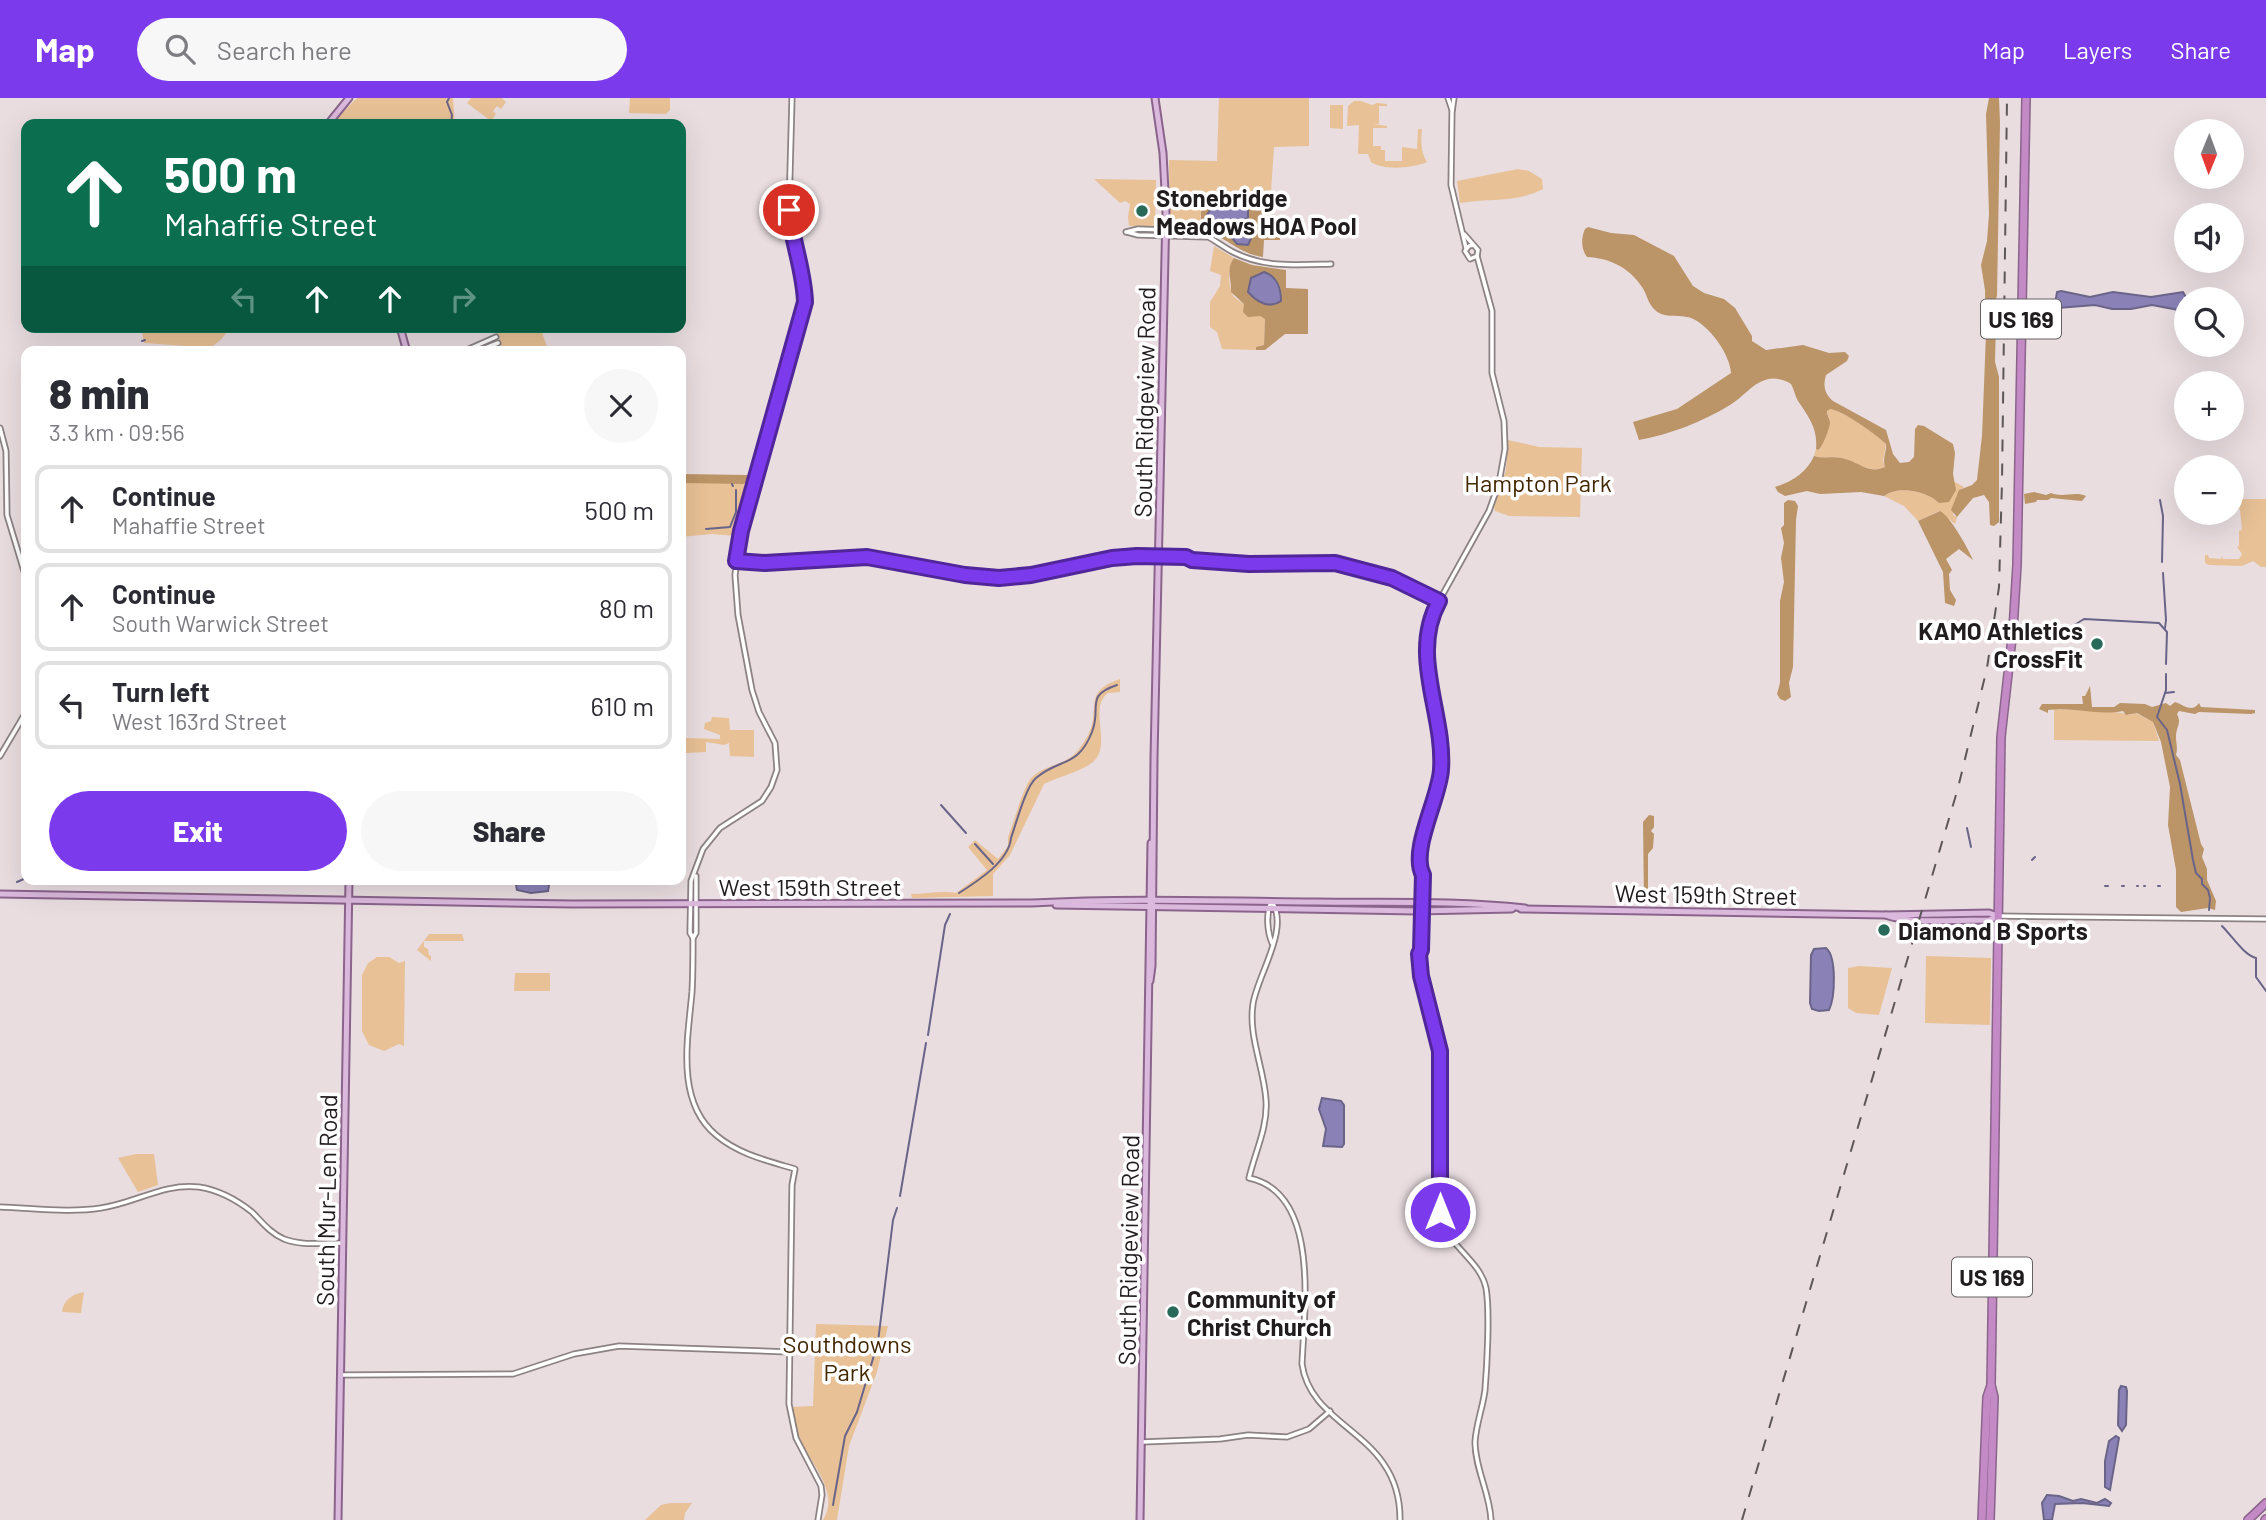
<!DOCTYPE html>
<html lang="en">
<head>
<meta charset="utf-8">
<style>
  :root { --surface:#fff; --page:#f7f7f7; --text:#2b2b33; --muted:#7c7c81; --line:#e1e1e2; --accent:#7c3aed }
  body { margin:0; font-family:Barlow,sans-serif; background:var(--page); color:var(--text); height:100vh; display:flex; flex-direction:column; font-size:26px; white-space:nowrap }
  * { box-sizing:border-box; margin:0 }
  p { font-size:23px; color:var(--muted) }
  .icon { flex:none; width:38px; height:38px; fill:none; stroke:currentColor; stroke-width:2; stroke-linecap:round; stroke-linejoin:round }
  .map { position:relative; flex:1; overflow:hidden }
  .side { position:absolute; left:21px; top:248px; width:665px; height:539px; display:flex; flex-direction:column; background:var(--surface); border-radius:14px; box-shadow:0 7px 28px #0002 }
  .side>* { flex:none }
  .hud { position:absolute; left:21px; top:21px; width:665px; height:214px; border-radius:14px; box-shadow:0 7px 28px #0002; background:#0b6e4f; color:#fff; overflow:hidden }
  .needle { width:46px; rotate:181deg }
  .buttons { position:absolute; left:2174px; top:21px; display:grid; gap:14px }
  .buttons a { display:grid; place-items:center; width:70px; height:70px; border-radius:50%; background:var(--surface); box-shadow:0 7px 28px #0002; font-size:35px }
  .pin { position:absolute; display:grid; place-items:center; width:60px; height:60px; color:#fff; margin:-30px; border:4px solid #fff; border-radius:50%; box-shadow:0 2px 7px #0007 }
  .me { position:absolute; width:77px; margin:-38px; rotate:0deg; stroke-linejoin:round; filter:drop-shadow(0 0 5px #0008) }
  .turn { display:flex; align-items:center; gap:24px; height:147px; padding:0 28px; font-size:32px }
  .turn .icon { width:91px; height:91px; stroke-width:2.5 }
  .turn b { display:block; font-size:49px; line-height:60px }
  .lanes { display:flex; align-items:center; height:66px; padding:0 28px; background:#0003; justify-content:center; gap:35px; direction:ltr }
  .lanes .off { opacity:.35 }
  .round { display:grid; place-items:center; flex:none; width:74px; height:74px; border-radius:37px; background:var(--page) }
  .overview { display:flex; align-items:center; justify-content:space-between; height:119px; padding:0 28px }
  h1 { font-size:42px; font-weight:800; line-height:52px }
  .primary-button { display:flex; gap:14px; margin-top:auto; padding:14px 28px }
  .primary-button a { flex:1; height:80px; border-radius:42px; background:var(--accent); color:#fff; font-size:28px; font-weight:800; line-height:80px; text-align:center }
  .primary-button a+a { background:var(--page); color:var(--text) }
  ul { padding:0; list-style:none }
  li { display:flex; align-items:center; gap:21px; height:88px; margin:0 14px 10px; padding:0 14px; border:4px solid var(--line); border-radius:14px }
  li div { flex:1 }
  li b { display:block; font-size:26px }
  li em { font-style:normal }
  header { display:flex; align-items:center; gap:42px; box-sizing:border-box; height:98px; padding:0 35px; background:var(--accent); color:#fff }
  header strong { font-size:33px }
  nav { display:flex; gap:38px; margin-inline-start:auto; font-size:24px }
  .search { width:490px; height:63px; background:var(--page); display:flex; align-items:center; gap:18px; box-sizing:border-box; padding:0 24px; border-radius:38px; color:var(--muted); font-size:26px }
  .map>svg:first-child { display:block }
</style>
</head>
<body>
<header>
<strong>Map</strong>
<div class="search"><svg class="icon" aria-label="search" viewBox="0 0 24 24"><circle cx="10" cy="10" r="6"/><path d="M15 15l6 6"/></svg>Search here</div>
<nav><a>Map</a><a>Layers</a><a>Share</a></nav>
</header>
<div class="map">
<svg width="2266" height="1422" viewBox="0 0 2266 1422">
  <rect width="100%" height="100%" fill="#e9dde0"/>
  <g fill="#e8c196">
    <polygon points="357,0 453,0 455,26 331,26"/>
    <polygon points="471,0 502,0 506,4 501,11 497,8 493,13 496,16 491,23 467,5"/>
    <polygon points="630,0 670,0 670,12 666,16 629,15"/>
    <polygon points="1219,0 1309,0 1309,48 1274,49 1270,109 1235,105 1227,92 1201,114 1200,130 1170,129 1169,62 1217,63"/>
    <path d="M1354,3H1361L1372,7L1377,5L1387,6V8H1379V26H1373L1387,28V30H1373V48H1381V52H1385V63H1402V49L1417,51L1418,31H1422C1421,40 1420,54 1427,64C1413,70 1384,73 1371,64L1368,56H1358L1359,27L1347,28L1348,8Z"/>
    <polygon points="1330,7 1343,7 1343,31 1330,30"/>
    <path d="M1518,71L1529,73L1542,81L1543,91C1517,105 1488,100 1460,105L1457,83Z"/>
    <polygon points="1094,81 1156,82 1155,129 1129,128 1128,119 1130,106 1125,103 1120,105"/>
    <path d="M1214,148L1234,160C1227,169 1228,189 1234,199L1265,221L1264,247L1256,249V252L1222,251L1217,234L1210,229V204L1220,188L1221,177L1210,173Z"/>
    <path d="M141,229H230C221,245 208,254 191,254L186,248L144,245Z"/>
    <polygon points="496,229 540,229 549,254 503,254"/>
    <path d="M1829,311C1841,311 1878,337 1886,346L1883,363L1885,369C1867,376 1858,364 1843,360C1833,358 1824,361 1814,358L1816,351L1820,352L1829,322L1827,312Z"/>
    <polygon points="1508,342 1539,349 1582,350 1580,419 1509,418 1495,413 1494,409 1506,372"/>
    <polygon points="681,384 750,385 735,438 712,436 681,439"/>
    <path d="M1955,384L1964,389C1955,394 1955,407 1953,417L1957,419L1955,426L1939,413L1918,423L1904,408L1884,398C1898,387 1927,393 1939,405Z"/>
    <polygon points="2233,401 2266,401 2266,469 2261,469 2253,463 2242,468 2209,467 2205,465 2205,457 2208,457 2209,460 2221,461 2222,458 2223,461 2239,461 2242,456 2237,449 2239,448 2239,433 2242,432 2240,411 2231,411"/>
    <path d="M1120,581V594L1108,595C1088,610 1112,646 1094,663C1085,672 1056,680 1044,686L1010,757L993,776V798L912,800L911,796C926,796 942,792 956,795L987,772L968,749L975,742L998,761L1008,748V739C1013,727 1024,686 1032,679C1044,668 1060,667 1071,659C1078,654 1084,644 1088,637C1102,611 1081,594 1120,581Z"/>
    <path d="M2054,611C2070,613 2120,612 2129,617L2136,615L2153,624L2159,643L2054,642Z"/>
    <polygon points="712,619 729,620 730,632 754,632 754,659 730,658 729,645 724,647 706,644 706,654 686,655 686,640 720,641 720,637 704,631 705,625 711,623"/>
    <polygon points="429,836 462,836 464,843 424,843 424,849 428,851 429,857 431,858 431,863 417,852"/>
    <polygon points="1926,858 1991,860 1990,927 1925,925"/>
    <polygon points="377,859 389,859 399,865 405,863 404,948 399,946 384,953 369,947 362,933 362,877 368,865"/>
    <polygon points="1859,868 1892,870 1879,917 1856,915 1848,910 1848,870"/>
    <polygon points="515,875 550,875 550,893 514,893"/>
    <polygon points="136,1056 154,1056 158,1087 138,1094 118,1060"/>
    <path d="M84,1194L81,1215L62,1214C63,1202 73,1196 84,1194Z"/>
    <path d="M816,1226L888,1228L877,1274L849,1348L837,1422H823C841,1395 810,1365 800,1341C795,1331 792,1320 791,1309L813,1308Z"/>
    <polygon points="670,1405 692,1405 685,1415 684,1422 645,1422 661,1407"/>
  </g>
  <g fill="#bb9467" fill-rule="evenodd">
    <polygon points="1989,0 1999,0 2000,24 1997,198 1993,208 1996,222 1995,264 1999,279 1999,424 1994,428 1990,427 1989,404 1984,397 1973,400 1957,419 1951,412 1959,392 1972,387 1977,382 1982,338 1986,236 1985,192 1981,167 1987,143 1989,116 1986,16"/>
    <path d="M1218,91L1227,92L1236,105L1270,109L1280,133V142H1264L1263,159C1239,156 1223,137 1201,130V114ZM1228,109L1233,111L1243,109V125L1246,130L1233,141L1228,136L1208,129Z"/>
    <path d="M1588,129L1611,135L1634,137L1674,158L1693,188L1704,195L1724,201L1735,210L1752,238V243L1766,252L1803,247L1829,255L1845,254L1849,258L1847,263L1826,277C1823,288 1824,295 1833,303L1886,332L1893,356L1900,365L1909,364L1914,359L1915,331L1918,327L1924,328L1953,346L1955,355L1953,376L1956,392L1949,404L1939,405C1927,393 1898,387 1884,398L1861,394L1820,396L1807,393L1785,398L1778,394L1775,389C1792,384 1807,374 1814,358C1824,361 1833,358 1842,360C1858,363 1868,377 1885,369C1882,359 1887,354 1886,346C1876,336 1842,312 1830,311L1827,313C1827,317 1829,320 1830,324C1830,330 1823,347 1819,352L1816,351C1818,331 1809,319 1798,303C1795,298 1794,291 1791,286C1784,281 1774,279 1765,282C1752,286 1742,300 1730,307C1702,324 1671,336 1639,342L1633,324L1677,311L1731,275C1730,256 1709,227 1691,220C1680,216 1664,221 1655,212C1648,206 1647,196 1642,189C1629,169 1609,160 1587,159C1581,151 1581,140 1585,131Z"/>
    <path d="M1234,160L1252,167L1286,172V190L1308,191V236H1285L1265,252H1256V249L1264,247L1265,221L1260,218L1248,219L1243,214L1244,206L1231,194C1232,181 1225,172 1234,160Z"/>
    <polygon points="681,376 748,377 750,382 743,386 685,385 681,385"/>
    <path d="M2034,394L2046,397L2051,395C2063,400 2075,393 2086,398L2082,403L2051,400L2048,402H2037L2036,404L2025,406L2024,396Z"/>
    <polygon points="1788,402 1795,403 1798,408 1796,422 1793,569 1789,585 1791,599 1785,603 1780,601 1777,596 1780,585 1780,503 1784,484 1781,460 1784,445 1781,430 1784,427 1784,405"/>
    <path d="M1940,413C1950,418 1968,450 1973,462L1959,451L1946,461L1952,472L1949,476L1950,492L1956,502L1954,508L1945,505L1943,474L1918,423Z"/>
    <path d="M2090,588L2092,609H2114L2120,605L2145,606L2152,609L2166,605L2170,608L2175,604C2183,606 2191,616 2199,605L2201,609L2255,612V615L2251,616L2199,614L2195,616L2179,613L2177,616C2182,626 2176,628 2176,639C2176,646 2178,649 2176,657L2180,662L2201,746L2204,751L2202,759L2207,771V782L2216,803L2215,812L2208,810L2181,814L2176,809V772L2168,727L2170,689L2161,644L2153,624L2137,615L2126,617L2123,613C2098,618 2073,609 2048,612V615L2039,611L2042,606H2083L2082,598H2085Z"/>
    <polygon points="1649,717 1654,718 1654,729 1651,733 1654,736 1653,750 1648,756 1648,801 1644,803 1643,724"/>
  </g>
  <g fill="#8a82b6" stroke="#6a6488" stroke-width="2">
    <path d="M1223,99L1228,102V109L1233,111L1243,108L1248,111V120L1244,122L1243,125L1253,136L1248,147L1237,146C1229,133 1213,135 1203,124L1216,101Z"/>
    <path d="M1264,174C1277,178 1281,191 1281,203C1269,211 1257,204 1248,194L1251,180Z"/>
    <polygon points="2061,193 2090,199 2113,194 2151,199 2183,194 2187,201 2184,213 2152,207 2131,211 2112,211 2095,207 2058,210 2055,206 2057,194"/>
    <polygon points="515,782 550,782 548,793 531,795 517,792"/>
    <path d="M1826,850C1837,859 1835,900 1829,912L1819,913L1812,911L1810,905L1811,857L1814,851Z"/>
    <polygon points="1322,1000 1341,1003 1344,1007 1344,1046 1342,1049 1323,1048 1326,1031 1319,1011"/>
    <polygon points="2121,1288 2126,1289 2127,1293 2126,1327 2122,1333 2118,1327 2119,1292"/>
    <polygon points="2116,1338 2119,1340 2110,1392 2105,1389 2105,1363 2109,1343"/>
    <polygon points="2047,1397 2059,1398 2073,1403 2081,1401 2097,1405 2105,1401 2111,1405 2109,1408 2082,1405 2055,1406 2052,1422 2044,1422 2042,1405"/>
  </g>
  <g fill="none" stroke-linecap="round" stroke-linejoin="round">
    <g stroke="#6a6488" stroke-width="2">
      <polyline points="449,0 447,4 452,17 451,26"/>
      <polyline points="142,243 145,242"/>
      <polyline points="732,386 733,388"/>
      <polyline points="2160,402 2163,418 2162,464"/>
      <polyline points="706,431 730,429 736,414 736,392"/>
      <polyline points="2163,475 2166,522 2165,530"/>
      <polyline points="2021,535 2025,539 2041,530 2068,531 2084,521 2159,525 2167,534 2166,566"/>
      <polyline points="2166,576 2166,592 2157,619 2167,632 2180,686 2193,762 2196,775 2202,781 2202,786 2208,792 2210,800 2209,812"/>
      <polyline points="2165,595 2174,594"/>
      <polyline points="941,707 966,735"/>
      <polyline points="1967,730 1971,749"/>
      <polyline points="975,746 993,766"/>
      <polyline points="2032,762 2035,759"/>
      <polyline points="17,784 26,780"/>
      <polyline points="2105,788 2108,788"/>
      <polyline points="2122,788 2124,788"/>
      <polyline points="2137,788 2138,788"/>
      <polyline points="2144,788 2145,788"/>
      <polyline points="2158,788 2160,788"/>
      <path d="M959,795C978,783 1009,763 1011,740C1016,726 1026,688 1036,680C1059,660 1078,670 1092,634C1102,609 1084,598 1117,587"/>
      <path d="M2222,828C2232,838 2244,857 2256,860V879L2266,893"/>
      <polyline points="928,937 945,827 950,816"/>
      <polyline points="900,1098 926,945"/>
      <polyline points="833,1407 845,1338 857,1314 878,1244 893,1122 897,1110"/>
    </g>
    <g stroke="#8c8284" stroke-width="7">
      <g id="minor">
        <polyline points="1448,0 1452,12"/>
        <polyline points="1454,0 1452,14 1451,87 1466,150"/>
        <path d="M1126,134L1138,131L1195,133C1209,137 1221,148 1233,154C1264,170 1298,167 1331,166"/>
        <polyline points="1127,134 1138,137 1206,139"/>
        <polyline points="1464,136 1478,152 1477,158 1470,161 1465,153 1469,148 1473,147"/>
        <path d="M1477,158L1492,213V275L1504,323L1505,351L1499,385L1489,413L1433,514L1428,528L1426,554L1440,647L1441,670L1438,691L1425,731L1420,772L1418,778L1417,852L1440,953V1119C1447,1147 1480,1162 1486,1190C1490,1213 1487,1268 1485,1292C1483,1309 1476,1326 1475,1344C1475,1371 1490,1395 1491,1422"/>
        <polyline points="462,254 496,239"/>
        <polyline points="475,254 498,245"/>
        <polyline points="0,330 6,353 7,417 26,480"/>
        <polyline points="1128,461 1186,464 1192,462"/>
        <polyline points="736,463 777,465 842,458 867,459 965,477 999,480 1031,477 1112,460 1137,458 1186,459 1192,462 1249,466 1335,465 1392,480 1439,503"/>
        <polyline points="0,658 26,614"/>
        <path d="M696,778V835L693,840C693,858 693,876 692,894C688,940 675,1003 716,1037C738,1056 768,1063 795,1071L792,1087L789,1306L796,1340L821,1388L822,1397L818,1422"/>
        <path d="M1271,804C1266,816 1267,833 1272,845"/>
        <path d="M1272,804C1290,831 1257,878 1253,906C1248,938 1264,970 1266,1002C1268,1029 1255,1054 1249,1080C1321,1095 1304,1213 1302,1266C1311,1332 1401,1334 1400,1422"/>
        <polyline points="1998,818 2266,821"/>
        <polyline points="693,840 690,835 691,783 703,751 720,730 762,703 771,689 777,672 775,645 759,614 752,592 738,517 735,477 741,433 805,203 804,177 792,135 789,112 792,0"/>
        <polyline points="1419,856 1421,852 1423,777 1420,772"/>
        <path d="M0,1109C33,1110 69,1115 101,1110C136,1105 163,1085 199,1089C218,1092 237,1102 252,1114C262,1124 270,1135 284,1141C302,1148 324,1145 342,1145"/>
        <polyline points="340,1277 513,1276 574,1256 619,1248 789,1254"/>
        <polyline points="1142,1344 1220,1341 1248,1337 1287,1339 1309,1331 1330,1313"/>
      </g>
    </g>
    <g stroke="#8a648b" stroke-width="9">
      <g id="major">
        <polyline points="328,26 349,0"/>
        <polyline points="400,229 407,254"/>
        <path d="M0,796L572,806L1032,805C1126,800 1221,803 1316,804C1385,805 1456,802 1525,810"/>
        <polyline points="1056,807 1417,813 1512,811"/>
        <polyline points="1521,811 1886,817 1989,815 1998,818"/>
        <path d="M1886,817C1906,826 1964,822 1989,822L1998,818"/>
        <polyline points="1150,883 1152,868 1154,660 1166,112 1163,55 1155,0"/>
        <polyline points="338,1422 349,782"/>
        <polyline points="1140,1422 1151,745"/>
      </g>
    </g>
    <g stroke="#8a648b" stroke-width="10">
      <g id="highway">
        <polyline points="1982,1422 1987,1299 1991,1287"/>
        <polyline points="1990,1422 1994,1299 1991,1287 1992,1224 2001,639 2013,531 2017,467 2026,0"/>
        <polyline points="2248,1422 2266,1405"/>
        <polyline points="2265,1422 2266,1421"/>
      </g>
    </g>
    <use href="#minor" stroke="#fff" stroke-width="3.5"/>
    <use href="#major" stroke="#dbb9dd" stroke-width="5"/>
    <use href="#highway" stroke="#c38ac6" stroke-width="7"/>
    <polyline stroke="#5e5759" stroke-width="2" stroke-dasharray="12 12" stroke-linecap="butt" points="1742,1422 1958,690 1987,570 1999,489 2002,384 2007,0"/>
  </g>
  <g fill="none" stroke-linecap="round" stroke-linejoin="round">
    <g stroke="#51269a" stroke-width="18">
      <path id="route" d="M789,112C792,144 804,172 805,204L741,433L736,463L765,465L867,459L965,477L999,480L1031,477L1112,460L1137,458L1186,459L1192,462L1249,466L1335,465L1392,480L1439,503C1409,558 1445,614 1441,672C1439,701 1410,752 1423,777L1421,852L1419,856L1421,878L1440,953V1114"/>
    </g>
    <use href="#route" stroke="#7c3aed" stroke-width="12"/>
  </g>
  <g fill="#286959" stroke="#fff" stroke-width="2.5">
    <circle cx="1142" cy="113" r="7"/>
    <circle cx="2097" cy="546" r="7"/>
    <circle cx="1884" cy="832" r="7"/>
    <circle cx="1173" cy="1214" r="7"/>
  </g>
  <g text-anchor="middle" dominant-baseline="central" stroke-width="7" stroke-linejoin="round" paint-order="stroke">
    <g fill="#fff" stroke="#646162" stroke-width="2">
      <rect x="1981" y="201.5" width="80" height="39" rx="5"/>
      <rect x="1952" y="1159.5" width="80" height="39" rx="5"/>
    </g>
    <g font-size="23" font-weight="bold" fill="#211d1e">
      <text x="2021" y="221">US 169</text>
      <text x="1992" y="1179">US 169</text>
    </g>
    <g font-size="24" font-weight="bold" fill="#211d1e" stroke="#fff" text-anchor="start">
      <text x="1156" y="99">Stonebridge<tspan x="1156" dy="28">Meadows HOA Pool</tspan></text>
      <text x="2083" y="532" text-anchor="end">KAMO Athletics<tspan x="2083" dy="28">CrossFit</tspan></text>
      <text x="1898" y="832">Diamond B Sports</text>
      <text x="1187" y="1200">Community of<tspan x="1187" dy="28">Christ Church</tspan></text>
    </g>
    <g font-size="24" fill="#211d1e" stroke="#fff">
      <text transform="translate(1144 304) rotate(-89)">South Ridgeview Road</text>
      <text x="810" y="788">West 159th Street</text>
      <text transform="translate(1706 796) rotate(1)">West 159th Street</text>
      <text transform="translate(326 1102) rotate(-89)">South Mur-Len Road</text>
      <text transform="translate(1128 1152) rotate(-89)">South Ridgeview Road</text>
    </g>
    <g font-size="24" fill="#422701" stroke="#fff">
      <text x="1538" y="384">Hampton Park</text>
      <text x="847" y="1245">Southdowns<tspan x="847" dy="28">Park</tspan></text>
    </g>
  </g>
</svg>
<div class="buttons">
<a><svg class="needle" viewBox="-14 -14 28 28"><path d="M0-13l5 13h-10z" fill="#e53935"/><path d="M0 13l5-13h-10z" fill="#7c7c81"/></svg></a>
<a><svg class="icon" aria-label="sound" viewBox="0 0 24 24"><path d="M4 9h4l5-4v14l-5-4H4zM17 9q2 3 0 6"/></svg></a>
<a><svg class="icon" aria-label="search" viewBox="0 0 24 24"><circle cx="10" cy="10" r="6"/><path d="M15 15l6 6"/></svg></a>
<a>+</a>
<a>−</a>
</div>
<div class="pin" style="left:789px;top:112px;background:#d93025"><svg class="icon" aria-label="arrive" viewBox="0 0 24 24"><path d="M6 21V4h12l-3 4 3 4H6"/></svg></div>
<svg class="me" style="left:1440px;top:1114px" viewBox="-20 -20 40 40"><circle r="17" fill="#7c3aed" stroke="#fff" stroke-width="3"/><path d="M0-11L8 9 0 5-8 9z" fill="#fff"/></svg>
<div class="hud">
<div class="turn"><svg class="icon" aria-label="ahead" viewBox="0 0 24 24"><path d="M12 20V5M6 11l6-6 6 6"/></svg><div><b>500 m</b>Mahaffie Street</div></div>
<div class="lanes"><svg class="icon off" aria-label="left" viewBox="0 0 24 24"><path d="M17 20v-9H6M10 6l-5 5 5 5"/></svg><svg class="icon" aria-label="ahead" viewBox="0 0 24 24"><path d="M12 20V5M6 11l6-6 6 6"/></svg><svg class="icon" aria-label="ahead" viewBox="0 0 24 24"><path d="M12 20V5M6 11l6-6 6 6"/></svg><svg class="icon off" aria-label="right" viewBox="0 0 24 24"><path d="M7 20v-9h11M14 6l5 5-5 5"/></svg></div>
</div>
<section class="side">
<div class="overview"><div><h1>8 min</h1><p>3.3 km · 09:56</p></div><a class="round"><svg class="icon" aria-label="close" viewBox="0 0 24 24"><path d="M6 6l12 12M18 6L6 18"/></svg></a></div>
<ul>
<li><svg class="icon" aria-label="ahead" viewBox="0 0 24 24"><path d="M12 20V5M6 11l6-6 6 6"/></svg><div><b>Continue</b><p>Mahaffie Street</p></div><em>500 m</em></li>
<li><svg class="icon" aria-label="ahead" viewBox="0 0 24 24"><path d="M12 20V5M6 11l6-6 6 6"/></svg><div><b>Continue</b><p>South Warwick Street</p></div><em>80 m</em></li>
<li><svg class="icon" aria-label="left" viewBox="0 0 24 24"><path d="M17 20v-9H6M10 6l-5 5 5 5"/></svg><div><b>Turn left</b><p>West 163rd Street</p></div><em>610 m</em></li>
</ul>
<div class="primary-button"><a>Exit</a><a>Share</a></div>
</section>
</div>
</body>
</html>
